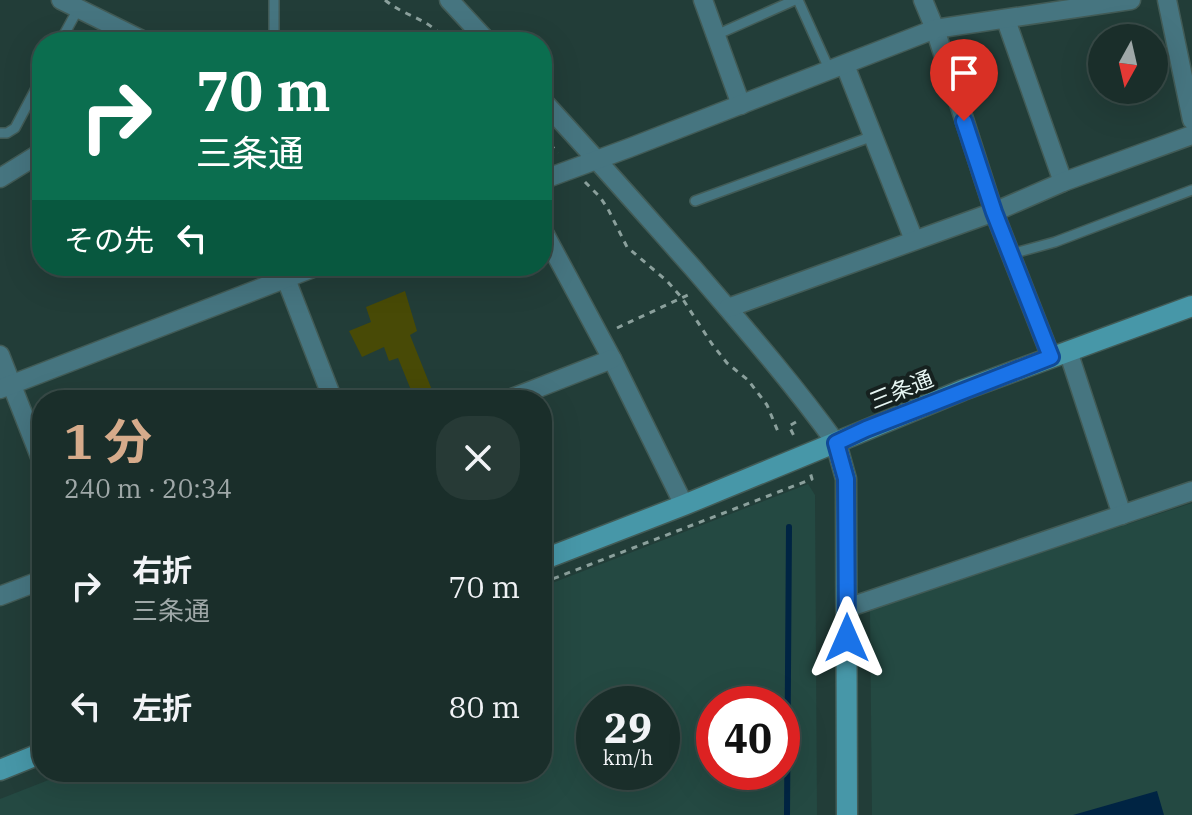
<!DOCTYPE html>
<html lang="ja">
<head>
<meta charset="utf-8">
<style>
  :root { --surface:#1a2e2a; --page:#273a36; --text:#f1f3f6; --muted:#9fa8a8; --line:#384a47; --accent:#d6ab8b }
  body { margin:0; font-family:"IBM Plex Serif","Noto Sans JP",serif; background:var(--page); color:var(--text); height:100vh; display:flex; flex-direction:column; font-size:30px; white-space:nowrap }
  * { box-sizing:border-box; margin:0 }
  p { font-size:26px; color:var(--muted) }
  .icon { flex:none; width:44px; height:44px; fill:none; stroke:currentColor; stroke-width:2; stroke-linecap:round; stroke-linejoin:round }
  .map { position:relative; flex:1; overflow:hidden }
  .sheet { position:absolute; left:32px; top:390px; width:520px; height:392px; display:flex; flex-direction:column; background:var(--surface); border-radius:32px; box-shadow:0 8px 32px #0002,0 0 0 2px var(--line) }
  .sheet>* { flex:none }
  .banner { position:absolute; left:32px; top:32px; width:520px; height:244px; border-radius:32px; box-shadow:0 8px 32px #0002,0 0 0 2px var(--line); background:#0b6e4f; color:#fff; overflow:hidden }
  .needle { width:52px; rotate:188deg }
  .buttons { position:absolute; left:1088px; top:24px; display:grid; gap:16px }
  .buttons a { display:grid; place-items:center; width:80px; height:80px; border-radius:50%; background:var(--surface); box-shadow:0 8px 32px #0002,0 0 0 2px var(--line); font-size:40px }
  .speed { position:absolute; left:576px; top:686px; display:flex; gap:16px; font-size:40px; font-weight:700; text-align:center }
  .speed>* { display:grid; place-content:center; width:104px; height:104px; border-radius:50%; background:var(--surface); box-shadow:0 8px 32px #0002,0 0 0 2px var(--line); line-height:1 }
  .speed small { font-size:20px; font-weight:400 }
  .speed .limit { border:12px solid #d22; background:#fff; color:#111 }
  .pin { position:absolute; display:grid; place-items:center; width:68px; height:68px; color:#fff; margin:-82px -34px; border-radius:50% 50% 50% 0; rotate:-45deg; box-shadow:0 0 8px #0007 }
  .pin .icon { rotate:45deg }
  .me { position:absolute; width:88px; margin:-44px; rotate:0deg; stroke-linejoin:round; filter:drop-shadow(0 0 6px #0008) }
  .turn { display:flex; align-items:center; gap:28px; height:168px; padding:0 32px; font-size:36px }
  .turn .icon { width:104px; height:104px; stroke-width:2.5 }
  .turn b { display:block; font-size:56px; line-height:68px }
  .then { display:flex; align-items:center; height:76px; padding:0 32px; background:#0003; gap:16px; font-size:30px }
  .round { display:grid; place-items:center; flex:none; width:84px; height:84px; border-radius:32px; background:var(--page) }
  .head { display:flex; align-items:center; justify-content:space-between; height:136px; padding:0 32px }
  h1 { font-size:48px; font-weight:700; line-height:60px; color:var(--accent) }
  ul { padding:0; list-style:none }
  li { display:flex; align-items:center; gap:24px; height:120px; padding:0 32px }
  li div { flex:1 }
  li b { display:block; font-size:30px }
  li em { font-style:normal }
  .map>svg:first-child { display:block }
</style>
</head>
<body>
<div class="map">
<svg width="1192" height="815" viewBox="0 0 1192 815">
  <rect width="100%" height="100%" fill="#223d38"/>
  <g fill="#244942" fill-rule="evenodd">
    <path d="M808,484L815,495L817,815H0V799L69,772H542V587ZM594,704H662V772H594ZM714,704H782V772H714Z"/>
    <polygon points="1192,503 1192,815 872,815 870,609"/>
  </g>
  <polygon fill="#484a06" points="405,291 417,331 410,335 436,400 415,400 398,358 389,361 384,347 362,357 349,331 371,322 366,307"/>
  <polygon fill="#002443" points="1157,791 1164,815 1073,815"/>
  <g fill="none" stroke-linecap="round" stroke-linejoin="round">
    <polyline stroke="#002443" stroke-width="6" points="787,815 789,527"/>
    <g stroke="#425b56" stroke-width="12">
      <g id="lane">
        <polyline points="274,0 274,42"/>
        <polyline points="798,0 830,71"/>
        <polyline points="716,35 795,0"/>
        <polyline points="60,42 78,9"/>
        <polyline points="0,133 7,133 15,128 42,77"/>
        <polyline points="695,201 873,136"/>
        <polyline points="1011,254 1055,242 1192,190"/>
      </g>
    </g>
    <g stroke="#425b56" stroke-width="21">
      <g id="street">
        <polyline points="61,0 146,42"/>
        <polyline points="449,0 488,42"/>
        <polyline points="703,0 741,105"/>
        <polyline points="923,0 935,29 994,212 1051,357"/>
        <polyline points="1167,0 1192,120"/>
        <polyline points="1006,20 1063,182"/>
        <polyline points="845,65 914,240"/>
        <path d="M542,100C593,155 643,212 693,268C742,325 792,382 836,443"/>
        <polyline points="0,178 42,152"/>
        <polyline points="542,180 629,148 935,29 1131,0"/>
        <polyline points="542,229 612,359 684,505"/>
        <polyline points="286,279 333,400"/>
        <polyline points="728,308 994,212 1063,182 1192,135"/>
        <polyline points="1068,351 1122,515"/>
        <polyline points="0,355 42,462"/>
        <polyline points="0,389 318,266"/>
        <polyline points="507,400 612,359"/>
        <polyline points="0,596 42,580"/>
        <polyline points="847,608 1192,491"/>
      </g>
    </g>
    <g stroke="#425b56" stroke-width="23">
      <g id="secondary">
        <polyline points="836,443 846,479 847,815"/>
        <polyline points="542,560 684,505 963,390 1192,306"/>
        <polyline points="0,770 42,753"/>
      </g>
    </g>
    <g stroke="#8ba09c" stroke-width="3" stroke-dasharray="6 6" stroke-linecap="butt">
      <path d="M385,0C407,18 428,17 447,42"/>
      <polyline points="542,135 558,153"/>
      <polyline points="585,182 600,197 608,209 627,247 667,281 682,298 712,344 727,363 748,380 767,405 779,434"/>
      <polyline points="617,328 690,294"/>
      <polyline points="796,422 789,426 796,440"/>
      <polyline points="542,583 812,479 810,472"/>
    </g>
    <use href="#lane" stroke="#467580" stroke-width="9"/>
    <use href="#street" stroke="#467580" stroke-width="18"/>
    <use href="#secondary" stroke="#4797a8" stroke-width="20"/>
  </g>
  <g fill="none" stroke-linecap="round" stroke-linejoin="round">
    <g stroke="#114b97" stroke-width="20">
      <polyline id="route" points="847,638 846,479 836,443 866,429 1051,357 994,212 964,121"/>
    </g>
    <use href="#route" stroke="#1a73e8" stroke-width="14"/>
  </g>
  <g text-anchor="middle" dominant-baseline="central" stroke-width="8" stroke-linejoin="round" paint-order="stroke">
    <g font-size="22" fill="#e8f7f4" stroke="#16211f">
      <text transform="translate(901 389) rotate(-22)">三条通</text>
    </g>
  </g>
</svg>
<div class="buttons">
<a><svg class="needle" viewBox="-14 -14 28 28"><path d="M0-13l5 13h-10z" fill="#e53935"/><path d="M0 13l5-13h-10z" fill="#9fa8a8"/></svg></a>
</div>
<div class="speed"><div>29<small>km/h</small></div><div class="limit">40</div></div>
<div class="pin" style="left:964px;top:121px;background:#d93025"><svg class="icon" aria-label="arrive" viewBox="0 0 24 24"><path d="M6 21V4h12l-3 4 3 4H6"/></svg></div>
<svg class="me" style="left:847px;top:638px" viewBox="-20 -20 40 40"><path d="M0-17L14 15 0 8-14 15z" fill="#1a73e8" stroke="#fff" stroke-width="4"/></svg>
<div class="banner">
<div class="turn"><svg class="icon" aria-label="right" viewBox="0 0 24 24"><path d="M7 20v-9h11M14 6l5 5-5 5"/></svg><div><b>70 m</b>三条通</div></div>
<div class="then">その先<svg class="icon" aria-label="left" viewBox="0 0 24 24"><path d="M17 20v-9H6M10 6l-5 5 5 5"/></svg></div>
</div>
<section class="sheet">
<div class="head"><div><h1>1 分</h1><p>240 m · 20:34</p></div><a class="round"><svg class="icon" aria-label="close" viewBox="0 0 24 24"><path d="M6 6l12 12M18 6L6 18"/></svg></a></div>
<ul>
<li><svg class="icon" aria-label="right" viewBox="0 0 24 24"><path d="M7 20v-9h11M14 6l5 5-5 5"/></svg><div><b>右折</b><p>三条通</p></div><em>70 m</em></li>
<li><svg class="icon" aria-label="left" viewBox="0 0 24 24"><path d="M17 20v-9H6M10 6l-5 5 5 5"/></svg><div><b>左折</b></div><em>80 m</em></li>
</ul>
</section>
</div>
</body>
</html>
